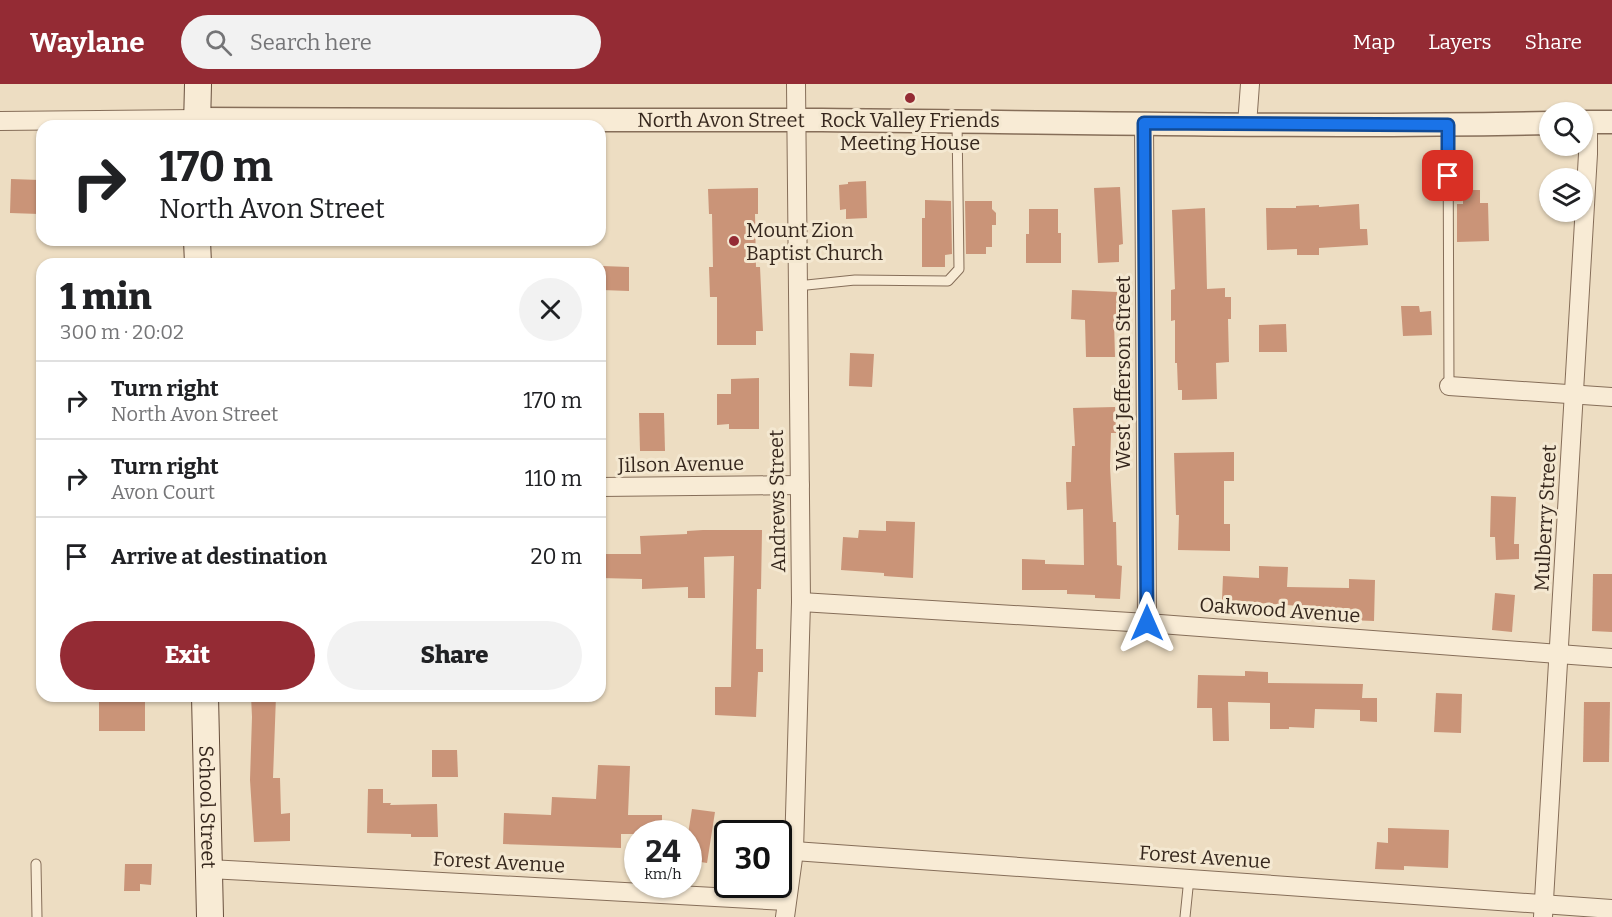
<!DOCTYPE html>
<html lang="en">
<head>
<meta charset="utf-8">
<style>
  :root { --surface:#fff; --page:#f2f2f2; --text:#202124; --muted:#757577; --line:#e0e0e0; --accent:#942b34 }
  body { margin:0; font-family:Bitter,serif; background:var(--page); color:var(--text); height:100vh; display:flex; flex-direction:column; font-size:22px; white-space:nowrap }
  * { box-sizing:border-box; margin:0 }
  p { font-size:20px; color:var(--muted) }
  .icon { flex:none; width:33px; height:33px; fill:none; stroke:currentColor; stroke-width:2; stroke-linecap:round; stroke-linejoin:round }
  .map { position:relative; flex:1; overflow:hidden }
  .drawer { position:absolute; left:36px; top:174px; width:570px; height:444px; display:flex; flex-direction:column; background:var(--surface); border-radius:18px; box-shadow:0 2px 4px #0004 }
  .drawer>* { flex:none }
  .banner { position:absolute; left:36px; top:36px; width:570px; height:126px; border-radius:18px; box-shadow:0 2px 4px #0004; background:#fff; color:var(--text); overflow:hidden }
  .fabs { position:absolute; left:1539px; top:18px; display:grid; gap:12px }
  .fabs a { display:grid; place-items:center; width:54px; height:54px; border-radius:50%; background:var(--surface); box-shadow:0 2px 4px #0004; font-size:30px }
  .speed { position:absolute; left:624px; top:736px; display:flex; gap:12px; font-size:30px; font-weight:700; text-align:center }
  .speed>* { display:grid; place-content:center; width:78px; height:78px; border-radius:50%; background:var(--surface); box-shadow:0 2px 4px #0004; line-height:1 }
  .speed small { font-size:15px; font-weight:400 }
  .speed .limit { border:3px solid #111; border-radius:9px; background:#fff; color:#111 }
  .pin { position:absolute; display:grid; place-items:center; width:51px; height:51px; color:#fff; margin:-26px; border-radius:12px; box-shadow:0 3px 9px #0006 }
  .me { position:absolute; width:66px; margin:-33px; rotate:0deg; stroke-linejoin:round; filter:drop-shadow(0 0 4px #0008) }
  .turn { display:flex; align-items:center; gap:21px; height:126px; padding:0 24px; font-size:27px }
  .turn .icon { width:78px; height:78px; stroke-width:2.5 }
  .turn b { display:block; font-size:42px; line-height:51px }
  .round { display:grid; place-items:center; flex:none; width:63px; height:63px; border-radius:32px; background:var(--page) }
  .head { display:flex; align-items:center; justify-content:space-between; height:102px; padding:0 24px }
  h1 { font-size:36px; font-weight:800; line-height:45px }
  .action { display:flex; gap:12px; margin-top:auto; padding:12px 24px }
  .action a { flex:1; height:69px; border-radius:36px; background:var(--accent); color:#fff; font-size:24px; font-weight:800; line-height:69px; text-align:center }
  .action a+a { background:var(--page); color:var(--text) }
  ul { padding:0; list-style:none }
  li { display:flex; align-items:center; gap:18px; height:78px; padding:0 24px; border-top:2px solid var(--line) }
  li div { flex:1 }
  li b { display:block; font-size:22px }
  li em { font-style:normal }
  header { display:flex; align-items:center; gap:36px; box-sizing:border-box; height:84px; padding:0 30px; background:var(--accent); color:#fff }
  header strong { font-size:28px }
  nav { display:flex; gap:33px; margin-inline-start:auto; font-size:21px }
  .search { width:420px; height:54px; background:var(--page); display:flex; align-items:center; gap:15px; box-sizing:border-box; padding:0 21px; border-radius:33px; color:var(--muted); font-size:22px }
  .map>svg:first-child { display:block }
</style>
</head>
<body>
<header>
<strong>Waylane</strong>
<div class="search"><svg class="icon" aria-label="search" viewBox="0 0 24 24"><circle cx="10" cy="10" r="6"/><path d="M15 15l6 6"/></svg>Search here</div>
<nav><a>Map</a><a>Layers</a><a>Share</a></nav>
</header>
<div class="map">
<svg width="1612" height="833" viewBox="0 0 1612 833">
  <rect width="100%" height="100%" fill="#edddc2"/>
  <g fill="#ca9478">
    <polygon points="11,95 40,96 39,130 10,129"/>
    <polygon points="866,97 867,134 846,135 846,125 840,126 839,101 848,100 848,98"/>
    <polygon points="1120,103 1123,160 1119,161 1119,178 1098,179 1094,104"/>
    <polygon points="758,104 758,130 755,130 756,183 760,183 763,247 756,247 756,261 717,261 717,213 710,213 709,183 713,183 712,130 709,130 708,105"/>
    <polygon points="1463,106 1480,106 1480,119 1488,119 1489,157 1457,158 1457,120 1463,120"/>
    <polygon points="925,116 951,117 952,170 945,171 945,183 922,183 922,134 925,134"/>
    <polygon points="965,117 992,117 992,125 996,129 996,141 992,141 992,163 986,163 986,170 966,170"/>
    <polygon points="1359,120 1360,145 1367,145 1368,161 1319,164 1319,171 1297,171 1297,165 1267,166 1266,124 1296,124 1296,122 1319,121 1319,123"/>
    <polygon points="1205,124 1207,205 1225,204 1225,213 1231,213 1231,235 1228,235 1229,278 1216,279 1217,315 1182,316 1182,306 1178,306 1177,279 1175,279 1175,236 1171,237 1171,206 1175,205 1172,126"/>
    <polygon points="1029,125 1058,125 1058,149 1061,149 1061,179 1026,179 1026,150 1029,150"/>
    <polygon points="602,182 629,183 629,207 602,206"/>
    <polygon points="1072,206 1117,208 1116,237 1114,237 1115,273 1086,273 1085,236 1071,235"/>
    <polygon points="1401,222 1419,222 1420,228 1431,227 1432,251 1403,252"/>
    <polygon points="1286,240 1287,268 1259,268 1259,241"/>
    <polygon points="850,269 874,270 872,303 849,302"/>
    <polygon points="759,294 759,345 729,345 729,340 717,341 717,310 731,310 731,295"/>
    <polygon points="1115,323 1116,349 1111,349 1110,382 1113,438 1116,438 1117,481 1122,482 1120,515 1095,514 1095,511 1067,510 1067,506 1022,506 1022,475 1045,476 1045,480 1084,481 1083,425 1067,426 1066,398 1071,398 1072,362 1075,362 1073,324"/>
    <polygon points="639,329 664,329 665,367 640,367"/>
    <polygon points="1234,368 1234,397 1224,397 1224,440 1230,440 1230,467 1178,466 1179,431 1176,431 1174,369"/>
    <polygon points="1491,412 1516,413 1514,460 1519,460 1519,475 1496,476 1495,453 1490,453"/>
    <polygon points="886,437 915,438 913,494 884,492 884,489 841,486 843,453 858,454 859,446 886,447"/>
    <polygon points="703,446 762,446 761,505 757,505 756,565 763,565 763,588 758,588 756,633 715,631 715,603 731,603 734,472 704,473 705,514 688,514 688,503 642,505 642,495 600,494 600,470 641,470 640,452 687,450 687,447"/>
    <polygon points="1259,482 1288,483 1287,503 1349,504 1349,495 1375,496 1374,537 1348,536 1348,528 1299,526 1299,522 1222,516 1223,492 1259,494"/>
    <polygon points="1593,490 1612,490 1612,548 1592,547"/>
    <polygon points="1495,509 1515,511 1512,548 1492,546"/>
    <polygon points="1245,587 1268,588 1268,599 1363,600 1362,614 1377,614 1377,638 1360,637 1360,626 1315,625 1314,644 1289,643 1289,645 1270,645 1270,619 1228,618 1229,657 1213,657 1212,624 1197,624 1198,591 1245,592"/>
    <polygon points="1436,609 1462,610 1461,649 1434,648"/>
    <polygon points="251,612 276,612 273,694 280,694 281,730 290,729 290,757 254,758 250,696 252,633"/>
    <rect x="99" y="616" width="46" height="31"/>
    <polygon points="1584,618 1610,618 1609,678 1583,678"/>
    <polygon points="432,666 457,666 458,693 432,693"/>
    <polygon points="598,681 630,682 628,731 662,731 662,750 621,750 621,764 503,760 504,729 551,731 552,713 596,715"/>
    <polygon points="368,705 383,705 383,719 391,719 390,721 437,720 438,753 411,753 411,750 367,749"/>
    <polygon points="692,725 715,728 707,779 688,776 688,750"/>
    <polygon points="1388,744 1449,746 1448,784 1404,782 1404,786 1375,785 1377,758 1388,759"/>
    <polygon points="125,780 152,780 151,801 140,800 140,807 124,807"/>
  </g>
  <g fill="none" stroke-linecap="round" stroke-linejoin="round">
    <g stroke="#866e59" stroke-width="11">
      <g id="service">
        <polyline points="1448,41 1449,302"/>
        <polyline points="797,202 855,196 948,197 959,185 957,37"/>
        <polyline points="36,780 37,833"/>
        <polyline points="1185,833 1189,794"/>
      </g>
    </g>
    <g stroke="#866e59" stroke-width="20">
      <g id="minor">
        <polyline points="0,37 196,35"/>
        <polyline points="1144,39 1147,539"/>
        <polyline points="1247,41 1250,0"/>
        <polyline points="1449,302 1612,313"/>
        <polyline points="600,403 800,401"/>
        <polyline points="801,518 1147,539 1612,574"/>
        <polyline points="794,767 1612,825"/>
        <polyline points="209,785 786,817"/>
        <polyline points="785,833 794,767 801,518 796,0"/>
        <polyline points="1543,833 1588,70 1588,38"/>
      </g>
    </g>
    <g stroke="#866e59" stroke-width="25">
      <g id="tertiary">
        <path id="s1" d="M196,35C405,37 613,35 822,36C1064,38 1307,44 1550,39"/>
        <polyline points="1582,38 1612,38"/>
      </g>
    </g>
    <g stroke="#684f3d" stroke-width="28">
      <g id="secondary">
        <polyline points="197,42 198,0"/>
        <polyline points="197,156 198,180"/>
        <path id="s2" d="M205,612L210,833"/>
      </g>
    </g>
    <use href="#service" stroke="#f8ebd5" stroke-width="9"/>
    <use href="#minor" stroke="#f8ebd5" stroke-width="18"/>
    <use href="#tertiary" stroke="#f8ebd5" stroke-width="22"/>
    <use href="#secondary" stroke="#f8ebd5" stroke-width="26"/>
  </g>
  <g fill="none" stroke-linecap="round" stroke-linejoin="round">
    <g stroke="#114b97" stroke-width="15">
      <polyline id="route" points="1147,539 1144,39 1448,41 1448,92"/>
    </g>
    <use href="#route" stroke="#1a73e8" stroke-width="10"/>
  </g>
  <g fill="#942b34" stroke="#f4e8d1" stroke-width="2">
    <circle cx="910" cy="14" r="6"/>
    <circle cx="734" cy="157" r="6"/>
  </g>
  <g text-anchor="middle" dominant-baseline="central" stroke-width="6" stroke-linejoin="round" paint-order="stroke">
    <g font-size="20" fill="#36271d" stroke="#f4e8d1">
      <text stroke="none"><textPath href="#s1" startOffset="525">North Avon Street</textPath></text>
      <text transform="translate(1123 289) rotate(-90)">West Jefferson Street</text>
      <text transform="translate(681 380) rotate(-1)">Jilson Avenue</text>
      <text transform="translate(777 417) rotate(-91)">Andrews Street</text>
      <text transform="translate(1545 434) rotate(-87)">Mulberry Street</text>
      <text transform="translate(1280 526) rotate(4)">Oakwood Avenue</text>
      <text stroke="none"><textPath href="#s2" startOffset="111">School Street</textPath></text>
      <text transform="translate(1205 773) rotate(4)">Forest Avenue</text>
      <text transform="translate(499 778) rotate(3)">Forest Avenue</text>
    </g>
    <g font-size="20" fill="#36271d" stroke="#f4e8d1">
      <text x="910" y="36">Rock Valley Friends<tspan x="910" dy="23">Meeting House</tspan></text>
      <text x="746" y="146" text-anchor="start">Mount Zion<tspan x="746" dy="23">Baptist Church</tspan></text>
    </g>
  </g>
</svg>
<div class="fabs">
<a><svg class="icon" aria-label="search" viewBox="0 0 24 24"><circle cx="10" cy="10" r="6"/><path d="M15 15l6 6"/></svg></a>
<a><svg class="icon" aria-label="layers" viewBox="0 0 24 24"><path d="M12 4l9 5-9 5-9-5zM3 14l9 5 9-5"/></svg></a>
</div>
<div class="speed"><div>24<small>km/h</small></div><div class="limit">30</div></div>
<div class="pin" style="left:1448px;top:92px;background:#d93025"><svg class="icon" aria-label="arrive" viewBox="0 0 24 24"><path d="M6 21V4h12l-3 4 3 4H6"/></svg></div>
<svg class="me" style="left:1147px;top:539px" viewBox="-20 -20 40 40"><path d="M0-17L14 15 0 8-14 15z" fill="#1a73e8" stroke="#fff" stroke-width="4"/></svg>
<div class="banner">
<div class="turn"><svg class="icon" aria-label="right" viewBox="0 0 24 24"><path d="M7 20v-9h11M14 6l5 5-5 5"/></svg><div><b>170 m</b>North Avon Street</div></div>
</div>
<section class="drawer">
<div class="head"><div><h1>1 min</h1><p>300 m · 20:02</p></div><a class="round"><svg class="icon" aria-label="close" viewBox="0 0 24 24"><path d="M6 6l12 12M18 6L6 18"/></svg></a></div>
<ul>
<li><svg class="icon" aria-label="right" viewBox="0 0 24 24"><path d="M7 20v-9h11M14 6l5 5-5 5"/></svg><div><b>Turn right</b><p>North Avon Street</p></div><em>170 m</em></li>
<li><svg class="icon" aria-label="right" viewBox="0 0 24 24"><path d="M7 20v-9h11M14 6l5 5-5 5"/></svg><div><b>Turn right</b><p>Avon Court</p></div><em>110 m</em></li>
<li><svg class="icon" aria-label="arrive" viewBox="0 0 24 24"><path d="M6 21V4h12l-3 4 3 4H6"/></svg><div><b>Arrive at destination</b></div><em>20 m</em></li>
</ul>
<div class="action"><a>Exit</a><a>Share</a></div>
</section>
</div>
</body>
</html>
